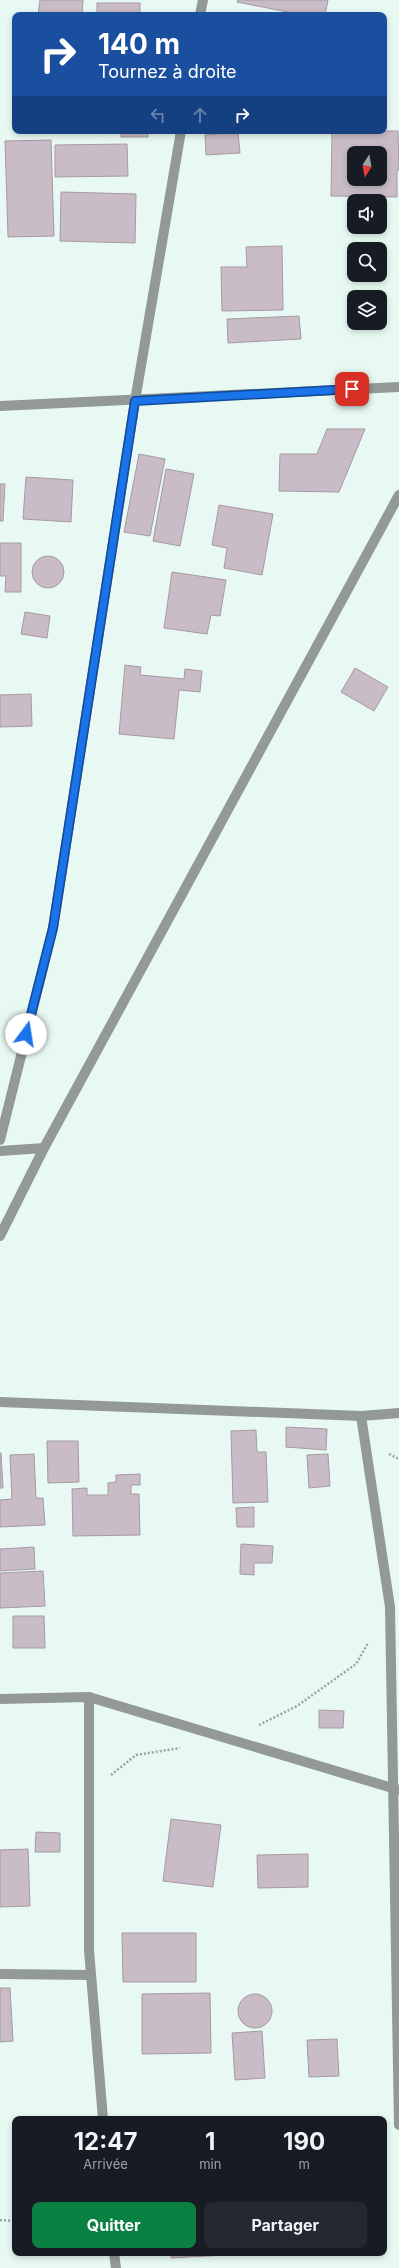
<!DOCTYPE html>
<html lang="fr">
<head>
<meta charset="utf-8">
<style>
  :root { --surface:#171b24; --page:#242831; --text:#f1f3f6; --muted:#9ea1a6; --accent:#0b8043 }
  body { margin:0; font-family:Inter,sans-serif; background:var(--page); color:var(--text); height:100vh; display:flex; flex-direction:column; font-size:15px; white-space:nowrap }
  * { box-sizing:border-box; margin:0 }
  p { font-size:13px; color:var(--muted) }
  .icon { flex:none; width:22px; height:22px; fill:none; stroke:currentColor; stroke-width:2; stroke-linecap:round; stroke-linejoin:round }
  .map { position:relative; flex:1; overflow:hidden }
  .panel { position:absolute; left:12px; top:2116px; width:375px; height:140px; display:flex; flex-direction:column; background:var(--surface); border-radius:8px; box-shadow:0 2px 6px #0003 }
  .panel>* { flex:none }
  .banner { position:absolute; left:12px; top:12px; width:375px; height:122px; border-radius:8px; box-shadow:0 2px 6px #0003; background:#1a4fa0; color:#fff; overflow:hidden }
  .needle { width:26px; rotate:191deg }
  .fabs { position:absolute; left:347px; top:146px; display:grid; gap:8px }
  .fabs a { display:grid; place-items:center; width:40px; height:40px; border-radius:8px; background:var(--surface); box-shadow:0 2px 6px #0003; font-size:20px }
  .pin { position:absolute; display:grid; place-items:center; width:34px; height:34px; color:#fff; margin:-17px; border-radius:8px; box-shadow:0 2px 6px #0006 }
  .me { position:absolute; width:44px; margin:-22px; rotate:14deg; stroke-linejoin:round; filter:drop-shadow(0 0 3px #0008) }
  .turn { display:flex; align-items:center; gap:14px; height:84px; padding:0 20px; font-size:18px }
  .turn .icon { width:52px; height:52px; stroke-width:2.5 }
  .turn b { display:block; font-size:28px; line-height:34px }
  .lanes { display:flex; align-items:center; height:38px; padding:0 20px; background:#0003; justify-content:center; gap:20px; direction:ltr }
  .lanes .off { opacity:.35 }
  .eta { display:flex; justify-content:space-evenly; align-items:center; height:68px; text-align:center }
  .eta b { font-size:24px; font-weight:700; line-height:28px }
  .primary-button { display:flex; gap:8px; margin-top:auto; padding:8px 20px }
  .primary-button a { flex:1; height:46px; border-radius:8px; background:var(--accent); color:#fff; font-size:16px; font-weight:700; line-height:46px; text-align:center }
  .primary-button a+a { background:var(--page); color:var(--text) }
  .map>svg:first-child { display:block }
</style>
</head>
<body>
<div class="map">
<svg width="399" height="2268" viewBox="0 0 399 2268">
  <rect width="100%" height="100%" fill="#e8f9f3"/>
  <g fill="#c9bcc6" stroke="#a699a3" fill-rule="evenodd">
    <polygon points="40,0 83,0 82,15 38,15"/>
    <polygon points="238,0 328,0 325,15 303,15 237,2"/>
    <rect x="97" y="3" width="43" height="12"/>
    <rect x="121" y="131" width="27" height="6"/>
    <path d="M332,131H398L399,170H397V197L331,196ZM354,153H380V179H354Z"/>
    <polygon points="238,132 240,153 206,155 205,135"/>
    <polygon points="51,140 54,236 8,237 5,141"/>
    <polygon points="127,144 128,176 55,177 55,145"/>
    <polygon points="61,192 136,194 135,243 60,241"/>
    <polygon points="282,246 283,310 222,311 221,267 247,267 246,247"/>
    <polygon points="299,316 301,339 228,343 227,319"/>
    <polygon points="327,429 365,429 339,492 279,491 280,454 317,454"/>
    <polygon points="139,454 165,459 150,536 124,532"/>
    <polygon points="166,469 194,474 180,546 153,541"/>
    <polygon points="26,477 73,480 71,522 23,519"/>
    <polygon points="0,484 5,484 3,521 0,521"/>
    <polygon points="219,505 273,514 262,575 224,568 227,548 212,545"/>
    <polygon points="0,543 21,543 21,592 5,592 6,576 0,576"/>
    <circle cx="48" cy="572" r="16"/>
    <polygon points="172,572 226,580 220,616 211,615 207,634 164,628"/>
    <polygon points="25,612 50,616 47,638 21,634"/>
    <polygon points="125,665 141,667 140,675 184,679 185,669 202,671 200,692 179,690 174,739 119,734"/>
    <polygon points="355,668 388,687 374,711 341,692"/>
    <polygon points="31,694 32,726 0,727 0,695"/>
    <polygon points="286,1427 327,1429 326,1450 286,1447"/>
    <polygon points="256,1430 257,1452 266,1452 268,1502 233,1503 231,1431"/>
    <polygon points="47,1441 78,1441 79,1482 48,1483"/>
    <polygon points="0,1453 1,1453 3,1488 0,1488"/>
    <polygon points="34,1454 36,1498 43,1498 45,1525 0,1527 0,1500 12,1499 10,1455"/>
    <polygon points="328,1454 330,1486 309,1488 307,1455"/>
    <polygon points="140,1474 140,1485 131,1485 131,1494 139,1494 140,1535 73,1536 72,1489 87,1488 87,1495 108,1495 108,1483 116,1482 116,1475"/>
    <polygon points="254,1507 254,1527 237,1527 236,1508"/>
    <polygon points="241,1544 273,1546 272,1563 254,1563 254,1575 240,1574"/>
    <polygon points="34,1547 35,1569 0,1571 0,1549"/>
    <polygon points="43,1571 45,1606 0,1608 0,1573"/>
    <polygon points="13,1616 44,1616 45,1648 13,1648"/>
    <polygon points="319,1710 344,1711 343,1728 319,1728"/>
    <polygon points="171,1819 221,1825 213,1887 163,1881"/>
    <polygon points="36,1832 60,1833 60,1852 35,1852"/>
    <polygon points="28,1849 30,1906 0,1907 0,1850"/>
    <polygon points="308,1854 308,1887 258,1888 257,1855"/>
    <polygon points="122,1933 196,1933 196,1982 123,1982"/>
    <polygon points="0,1988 10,1988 13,2041 0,2042"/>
    <polygon points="210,1993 211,2053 142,2054 142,1994"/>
    <circle cx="255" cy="2011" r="17"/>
    <polygon points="262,2031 265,2078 235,2080 232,2033"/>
    <polygon points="337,2039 339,2076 309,2077 307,2040"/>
    <polygon points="171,2253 225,2253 225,2255 171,2258"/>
  </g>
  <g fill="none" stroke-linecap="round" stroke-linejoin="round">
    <g stroke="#98a5a1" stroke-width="2.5" stroke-dasharray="2 2" stroke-linecap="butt">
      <polyline points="389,1454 399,1459"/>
      <polyline points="259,1725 297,1706 356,1664 368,1643"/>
      <polyline points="111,1775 136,1755 180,1748"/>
      <polyline points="0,2220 15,2221"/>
    </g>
    <g stroke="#929996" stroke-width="10">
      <polyline points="200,15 203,0"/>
      <polyline points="0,406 399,387"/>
      <polyline points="0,1140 53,928 135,401 181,131"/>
      <polyline points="0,1151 44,1148"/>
      <polyline points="0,1236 44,1148 399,495"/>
      <polyline points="0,1402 361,1416 399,1413"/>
      <polyline points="361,1416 390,1607 399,2125"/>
      <polyline points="89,1697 89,1950 103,2119"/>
      <polyline points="0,1699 89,1697 399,1790"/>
      <polyline points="0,1974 91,1975"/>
      <polyline points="114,2253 116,2268"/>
    </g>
  </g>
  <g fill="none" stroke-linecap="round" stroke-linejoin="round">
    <g stroke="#114b97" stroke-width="10">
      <polyline id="route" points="26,1034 53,928 135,401 352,389"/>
    </g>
    <use href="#route" stroke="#1a73e8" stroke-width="7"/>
  </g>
</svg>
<div class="fabs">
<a><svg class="needle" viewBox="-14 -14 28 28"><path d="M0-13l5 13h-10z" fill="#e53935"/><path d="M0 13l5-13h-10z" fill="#9ea1a6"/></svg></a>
<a><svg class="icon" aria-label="sound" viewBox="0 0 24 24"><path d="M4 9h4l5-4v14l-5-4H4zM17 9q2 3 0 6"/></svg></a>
<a><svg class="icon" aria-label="search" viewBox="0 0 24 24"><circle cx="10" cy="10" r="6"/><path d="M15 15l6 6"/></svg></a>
<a><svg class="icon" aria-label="layers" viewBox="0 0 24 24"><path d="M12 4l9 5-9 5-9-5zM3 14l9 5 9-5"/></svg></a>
</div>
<div class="pin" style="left:352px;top:389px;background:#d93025"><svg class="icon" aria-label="arrive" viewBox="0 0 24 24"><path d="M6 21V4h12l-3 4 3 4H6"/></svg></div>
<svg class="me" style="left:26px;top:1034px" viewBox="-20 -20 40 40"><circle r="19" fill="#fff"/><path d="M0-13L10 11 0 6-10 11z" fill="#1a73e8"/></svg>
<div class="banner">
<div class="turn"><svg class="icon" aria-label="right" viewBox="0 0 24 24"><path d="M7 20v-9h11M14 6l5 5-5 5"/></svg><div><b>140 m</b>Tournez à droite</div></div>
<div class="lanes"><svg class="icon off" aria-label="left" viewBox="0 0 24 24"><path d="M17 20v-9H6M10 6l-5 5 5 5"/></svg><svg class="icon off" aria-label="ahead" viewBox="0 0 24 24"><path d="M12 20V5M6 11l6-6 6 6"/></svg><svg class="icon" aria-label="right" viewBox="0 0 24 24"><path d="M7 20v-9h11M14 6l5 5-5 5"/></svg></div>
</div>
<section class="panel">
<div class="eta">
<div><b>12:47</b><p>Arrivée</p></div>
<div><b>1</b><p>min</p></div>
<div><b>190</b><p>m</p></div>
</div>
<div class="primary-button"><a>Quitter</a><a>Partager</a></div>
</section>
</div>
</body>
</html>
